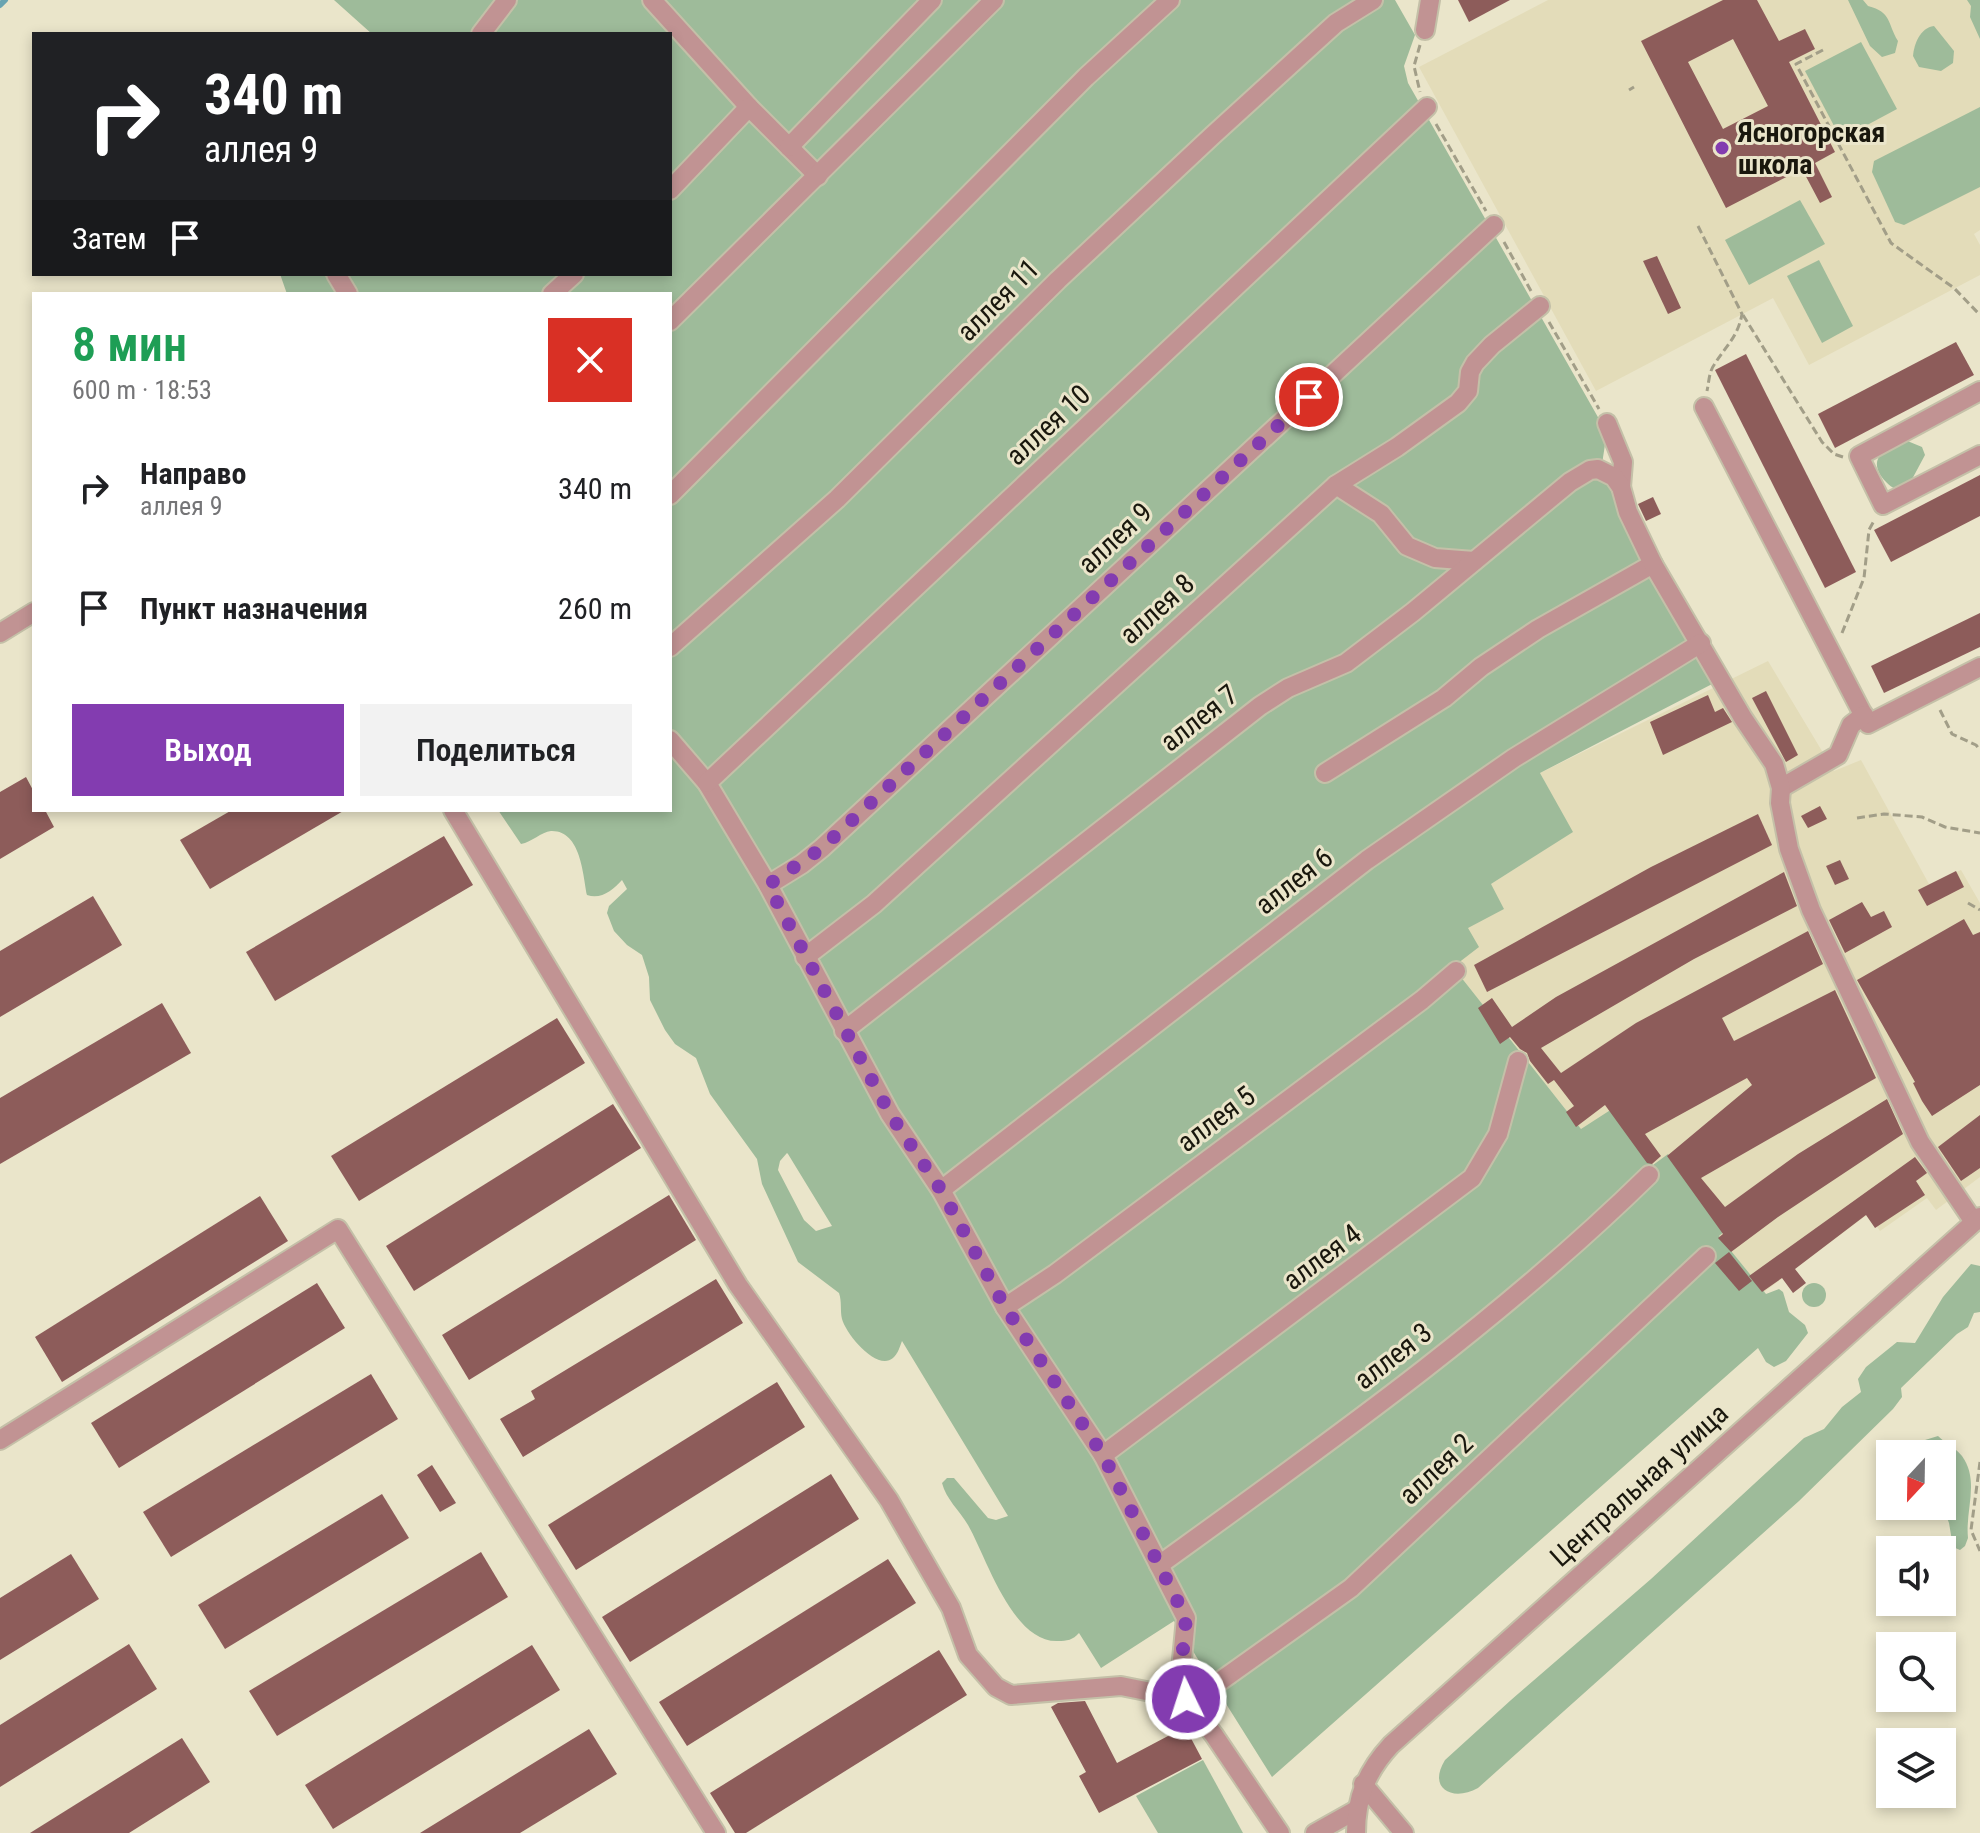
<!DOCTYPE html>
<html lang="ru">
<head>
<meta charset="utf-8">
<style>
  :root { --surface:#fff; --page:#f2f2f2; --text:#202124; --muted:#757577; --accent:#833cb0 }
  body { margin:0; font-family:"Roboto Condensed",sans-serif; background:var(--page); color:var(--text); height:100vh; display:flex; flex-direction:column; font-size:30px; white-space:nowrap }
  * { box-sizing:border-box; margin:0 }
  p { font-size:26px; color:var(--muted) }
  .icon { flex:none; width:44px; height:44px; fill:none; stroke:currentColor; stroke-width:2; stroke-linecap:round; stroke-linejoin:round }
  .map { position:relative; flex:1; overflow:hidden }
  .side { position:absolute; left:32px; top:292px; width:640px; height:520px; display:flex; flex-direction:column; background:var(--surface); border-radius:0px; box-shadow:0 4px 12px #0003 }
  .side>* { flex:none }
  .hud { position:absolute; left:32px; top:32px; width:640px; height:244px; border-radius:0px; box-shadow:0 4px 12px #0003; background:#202124; color:#fff; overflow:hidden }
  .needle { width:52px; rotate:202deg }
  .controls { position:absolute; left:1876px; top:1440px; display:grid; gap:16px }
  .controls a { display:grid; place-items:center; width:80px; height:80px; border-radius:0px; background:var(--surface); box-shadow:0 4px 12px #0003; font-size:40px }
  .pin { position:absolute; display:grid; place-items:center; width:68px; height:68px; color:#fff; margin:-34px; border:4px solid #fff; border-radius:50%; box-shadow:0 2px 8px #0007 }
  .me { position:absolute; width:88px; margin:-44px; rotate:356deg; stroke-linejoin:round; filter:drop-shadow(0 0 6px #0008) }
  .turn { display:flex; align-items:center; gap:28px; height:168px; padding:0 40px; font-size:36px }
  .turn .icon { width:104px; height:104px; stroke-width:2.5 }
  .turn b { display:block; font-size:56px; line-height:68px }
  .then { display:flex; align-items:center; height:76px; padding:0 40px; background:#0003; gap:16px; font-size:30px }
  .round { display:grid; place-items:center; flex:none; width:84px; height:84px; border-radius:0px; background:var(--page) }
  .summary { display:flex; align-items:center; justify-content:space-between; height:136px; padding:0 40px }
  h1 { font-size:48px; font-weight:600; line-height:60px; color:#1e9e55 }
  .action { display:flex; gap:16px; margin-top:auto; padding:16px 40px }
  .action a { flex:1; height:92px; border-radius:0px; background:var(--accent); color:#fff; font-size:32px; font-weight:600; line-height:92px; text-align:center }
  .action a+a { background:var(--page); color:var(--text) }
  ul { padding:0; list-style:none }
  li { display:flex; align-items:center; gap:24px; height:120px; padding:0 40px }
  li div { flex:1 }
  li b { display:block; font-size:30px }
  li em { font-style:normal }
  .map>svg:first-child { display:block }
</style>
</head>
<body>
<div class="map">
<svg width="1980" height="1833" viewBox="0 0 1980 1833">
  <rect width="100%" height="100%" fill="#eae5ca"/>
  <g fill="#e3dcb9">
    <polygon points="1548,0 1980,0 1980,230 1974,234 1980,245 1980,275 1809,365 1773,298 1596,391 1419,67"/>
    <polygon points="1768,661 1834,771 1861,760 1929,884 1961,870 1980,903 1980,1177 1936,1210 1927,1198 1880,1231 1868,1214 1764,1292 1719,1236 1725,1231 1667,1155 1653,1165 1581,1129 1453,967 1468,928 1491,884 1572,832 1540,773"/>
  </g>
  <g fill="#9ebb9a" fill-rule="evenodd">
    <path d="M334,0H1395L1415,35L1404,66L1408,83L1603,426C1609,446 1600,455 1603,476L1716,682L1540,773L1573,832L1491,884L1504,909L1468,928L1479,947L1453,967L1581,1129L1612,1109L1653,1165L1668,1154L1725,1231L1719,1236L1766,1294L1779,1289L1783,1292L1789,1312L1805,1325L1808,1333L1786,1361L1774,1367L1766,1362L1758,1348L1272,1777L1174,1621L1101,1668L1079,1633C1073,1640 1067,1641 1058,1641C1012,1643 986,1556 968,1525C959,1510 946,1499 942,1483L947,1478H954L988,1518L996,1520L1008,1516L902,1341C900,1346 898,1354 893,1358C877,1372 846,1334 842,1319C840,1310 842,1302 839,1293L798,1262L762,1184L757,1159L710,1094L696,1058L675,1044L665,1030L650,1000L649,977L642,955L627,945L614,931L607,913L609,906L627,889L622,880C613,890 601,900 587,895C583,875 581,830 551,831C541,832 532,842 521,844L498,810H670V294H287L280,274H670V34H372ZM787,1153L788,1154L832,1226L816,1231L804,1220L778,1170L780,1161Z"/>
    <path d="M1848,0H1863L1868,6C1892,12 1887,23 1898,41L1895,53L1882,57L1870,46Z"/>
    <polygon points="1967,0 1980,0 1980,39 1970,17 1971,6"/>
    <path d="M1934,26L1954,51L1953,63L1941,71L1919,67L1913,56C1914,44 1920,28 1934,26Z"/>
    <polygon points="1861,42 1897,109 1841,139 1805,71"/>
    <polygon points="1980,107 1980,187 1904,225 1895,222 1872,172 1874,161"/>
    <polygon points="1800,200 1825,244 1749,285 1725,240"/>
    <polygon points="1819,260 1853,326 1822,343 1787,276"/>
    <path d="M1905,440L1922,447L1925,455L1910,483L1898,490C1886,486 1868,465 1882,454C1888,448 1898,444 1905,440Z"/>
    <path d="M1971,1264L1980,1266V1312L1974,1313L1968,1327L1957,1334L1901,1388L1902,1397L1893,1409L1799,1501L1478,1788C1453,1802 1427,1789 1445,1760L1511,1700L1651,1579L1804,1438L1824,1429L1842,1407L1861,1392L1858,1379L1866,1367L1897,1342L1915,1343L1943,1297Z"/>
    <circle cx="1814" cy="1295" r="12"/>
    <path d="M1938,1436C1945,1443 1956,1448 1962,1456C1980,1481 1965,1510 1968,1538L1965,1546L1960,1550L1953,1547L1949,1523L1942,1505V1454H1915L1925,1440Z"/>
    <polygon points="1203,1760 1243,1833 1158,1833 1136,1796"/>
  </g>
  <g fill="none" stroke-linecap="round" stroke-linejoin="round">
    <polyline stroke="#69a4b1" stroke-width="6" points="0,5 5,0"/>
  </g>
  <g fill="#8d5c5a" fill-rule="evenodd">
    <polygon points="1458,0 1510,0 1469,22"/>
    <path d="M1723,0H1757L1779,41L1805,29L1815,49L1789,62L1835,152L1815,163L1832,197L1820,203L1802,169L1726,208L1641,41ZM1733,39L1768,106L1723,129L1688,62Z"/>
    <polygon points="1657,256 1681,308 1668,314 1643,261"/>
    <polygon points="1956,342 1974,375 1835,448 1818,414"/>
    <polygon points="1746,354 1856,572 1825,588 1715,370"/>
    <polygon points="1980,475 1980,516 1891,562 1874,530"/>
    <polygon points="1653,497 1661,514 1646,521 1638,504"/>
    <polygon points="1980,613 1980,647 1884,693 1871,666"/>
    <polygon points="1766,691 1798,755 1786,762 1752,698"/>
    <polygon points="1708,695 1715,712 1723,708 1732,722 1663,755 1650,722"/>
    <polygon points="26,777 34,792 34,810 45,810 54,827 0,859 0,792"/>
    <polygon points="1820,806 1827,819 1808,828 1801,816"/>
    <polygon points="232,810 345,810 210,889 180,840"/>
    <polygon points="1758,814 1772,845 1487,992 1474,965 1651,867"/>
    <polygon points="444,836 473,885 275,1001 246,952"/>
    <polygon points="1840,860 1849,879 1835,885 1826,866"/>
    <polygon points="1956,871 1964,887 1927,906 1918,890"/>
    <polygon points="1784,872 1797,906 1694,959 1541,1048 1561,1073 1636,1023 1808,931 1823,964 1722,1018 1734,1041 1835,990 1876,1078 1701,1178 1725,1207 1798,1154 1887,1099 1903,1134 1778,1217 1731,1252 1718,1238 1723,1234 1667,1156 1752,1085 1747,1078 1645,1134 1661,1156 1652,1164 1647,1163 1605,1105 1576,1127 1566,1112 1574,1106 1554,1080 1548,1084 1530,1061 1527,1053 1520,1049 1510,1037 1500,1044 1478,1008 1492,998 1512,1027 1556,997"/>
    <polygon points="93,896 122,945 0,1017 0,951"/>
    <polygon points="1862,902 1871,917 1884,911 1892,927 1845,953 1829,920"/>
    <polygon points="1964,919 1973,935 1980,932 1980,1085 1932,1116 1922,1101 1913,1083 1915,1082 1857,980"/>
    <polygon points="162,1003 191,1053 0,1164 0,1098"/>
    <polygon points="557,1018 585,1063 359,1201 331,1156"/>
    <polygon points="613,1104 641,1148 414,1291 386,1246"/>
    <polygon points="1980,1115 1980,1168 1961,1181 1938,1147"/>
    <polygon points="1915,1157 1927,1173 1916,1181 1925,1195 1875,1228 1866,1215 1795,1269 1806,1283 1793,1293 1782,1278 1762,1292 1749,1276"/>
    <polygon points="669,1195 696,1240 469,1380 442,1335"/>
    <polygon points="260,1196 288,1241 62,1382 35,1337"/>
    <polygon points="1729,1252 1752,1281 1739,1291 1715,1263"/>
    <polygon points="716,1279 743,1323 523,1457 500,1419 535,1399 531,1391"/>
    <polygon points="317,1283 345,1328 119,1468 91,1423"/>
    <polygon points="371,1374 398,1419 171,1557 143,1512"/>
    <polygon points="777,1382 805,1427 576,1570 548,1525"/>
    <polygon points="432,1465 456,1503 440,1512 417,1475"/>
    <polygon points="831,1474 859,1519 630,1662 602,1617"/>
    <polygon points="382,1494 409,1538 225,1649 198,1605"/>
    <polygon points="481,1552 508,1597 277,1736 249,1691"/>
    <polygon points="71,1554 99,1599 0,1660 0,1598"/>
    <polygon points="888,1559 916,1603 687,1746 659,1702"/>
    <polygon points="129,1644 157,1689 0,1787 0,1725"/>
    <polygon points="532,1645 560,1690 333,1829 305,1785"/>
    <polygon points="939,1650 967,1695 746,1833 735,1833 710,1793"/>
    <polygon points="1085,1701 1117,1763 1185,1727 1202,1759 1099,1813 1079,1776 1086,1772 1051,1707 1058,1703"/>
    <polygon points="589,1729 617,1774 520,1833 420,1833"/>
    <polygon points="182,1738 210,1782 129,1833 30,1833"/>
  </g>
  <g fill="none" stroke-linecap="round" stroke-linejoin="round">
    <g stroke="#c4c0a8" stroke-width="22">
      <g id="minor">
        <polyline points="652,0 749,107 818,176"/>
        <polyline points="1425,30 1430,0"/>
        <polyline points="481,34 507,0"/>
        <polyline points="789,147 932,0"/>
        <polyline points="670,190 749,107"/>
        <polyline points="336,274 348,294"/>
        <polyline points="552,294 574,274"/>
        <polyline points="670,321 994,0"/>
        <polyline points="1980,391 1859,456 1883,505 1980,455"/>
        <polyline points="1704,407 1868,724 1980,667"/>
        <polyline points="1607,423 1623,462 1621,487"/>
        <polyline points="1336,485 1381,514 1407,546 1435,558 1474,561"/>
        <polyline points="670,495 1086,77 1170,0"/>
        <polyline points="0,633 34,612"/>
        <polyline points="670,647 837,499 1058,280 1212,136 1336,23 1373,0"/>
        <polyline points="670,740 707,783 768,885 890,1114 941,1190 1005,1307 1103,1455 1186,1618 1181,1670 1186,1699 1214,1735 1280,1833"/>
        <polyline points="1325,773 1444,698 1481,667 1538,629 1653,564"/>
        <polyline points="707,783 1427,107"/>
        <polyline points="1781,788 1838,755 1851,725 1864,715"/>
        <polyline points="453,810 738,1285 889,1500 951,1608 968,1655 996,1687 1011,1695 1121,1686 1186,1699"/>
        <polyline points="768,885 802,864 822,848 1494,225"/>
        <polyline points="805,957 874,904 1336,485 1397,447 1458,403 1468,391 1470,372 1475,363 1492,345 1540,306"/>
        <polyline points="844,1031 1260,706 1288,688 1346,663 1413,612 1570,482 1590,470 1598,469 1614,477 1621,487 1628,512 1653,564 1743,718 1774,764 1781,788 1780,803 1789,849 1811,910 1920,1142 1974,1222"/>
        <polyline points="941,1190 1367,860 1514,758 1701,643"/>
        <polyline points="1005,1307 1055,1274 1422,1000 1456,971"/>
        <polyline points="0,1440 338,1229 716,1833"/>
        <polyline points="1103,1455 1472,1178 1498,1134 1518,1061"/>
        <path d="M1159,1565C1328,1443 1500,1321 1649,1175"/>
        <polyline points="1186,1699 1219,1682 1351,1588 1706,1256"/>
        <polyline points="1363,1784 1404,1833"/>
        <polyline points="1315,1833 1356,1810"/>
        <path d="M1356,1833C1356,1797 1367,1771 1391,1745L1980,1217"/>
      </g>
    </g>
    <g stroke="#a29e88" stroke-width="3" stroke-dasharray="8 4" stroke-linecap="butt">
      <polyline points="1420,45 1414,66 1420,92"/>
      <polyline points="1823,50 1796,64 1891,243 1954,288 1980,315"/>
      <polyline points="1629,90 1634,87"/>
      <polyline points="1436,124 1486,211"/>
      <path d="M1698,226L1742,314C1738,337 1725,347 1714,365C1709,372 1709,382 1707,391"/>
      <polyline points="1504,242 1531,291"/>
      <polyline points="1743,315 1822,442 1834,454 1843,457"/>
      <polyline points="1549,322 1599,409"/>
      <polyline points="1842,633 1864,578 1869,530 1875,519"/>
      <polyline points="1940,710 1952,734 1976,745 1980,750"/>
      <polyline points="1857,818 1884,814 1922,817 1945,827 1980,833"/>
      <polyline points="1968,903 1980,910"/>
      <polyline points="1980,1462 1971,1530 1980,1551"/>
    </g>
    <use href="#minor" stroke="#c19393" stroke-width="18"/>
  </g>
  <g fill="none" stroke-linecap="round" stroke-linejoin="round">
    <polyline stroke="#833cb0" stroke-width="14" stroke-dasharray="0 25.2" points="1186,1699 1181,1670 1186,1618 1103,1455 1005,1307 941,1190 890,1114 768,885 822,848 1309,397"/>
  </g>
  <circle fill="#833cb0" stroke="#eae5ca" stroke-width="3" cx="1722" cy="148" r="8"/>
  <g text-anchor="middle" dominant-baseline="central" stroke-width="6" stroke-linejoin="round" paint-order="stroke">
    <g font-size="28" font-weight="bold" fill="#19170d" stroke="#eae5ca" text-anchor="start">
      <text x="1738" y="132">Ясногорская<tspan x="1738" dy="32">школа</tspan></text>
    </g>
    <g font-size="28" fill="#19170d" stroke="#eae5ca">
      <text transform="translate(998 300) rotate(-45)">аллея 11</text>
      <text transform="translate(1048 425) rotate(-43)">аллея 10</text>
      <text transform="translate(1115 538) rotate(-43)">аллея 9</text>
      <text transform="translate(1157 609) rotate(-42)">аллея 8</text>
      <text transform="translate(1199 718) rotate(-38)">аллея 7</text>
      <text transform="translate(1294 881) rotate(-38)">аллея 6</text>
      <text transform="translate(1216 1119) rotate(-37)">аллея 5</text>
      <text transform="translate(1322 1257) rotate(-37)">аллея 4</text>
      <text transform="translate(1393 1356) rotate(-38)">аллея 3</text>
      <text transform="translate(1436 1469) rotate(-43)">аллея 2</text>
      <text transform="translate(1639 1485) rotate(-42)">Центральная улица</text>
    </g>
  </g>
</svg>
<div class="controls">
<a><svg class="needle" viewBox="-14 -14 28 28"><path d="M0-13l5 13h-10z" fill="#e53935"/><path d="M0 13l5-13h-10z" fill="#757577"/></svg></a>
<a><svg class="icon" aria-label="sound" viewBox="0 0 24 24"><path d="M4 9h4l5-4v14l-5-4H4zM17 9q2 3 0 6"/></svg></a>
<a><svg class="icon" aria-label="search" viewBox="0 0 24 24"><circle cx="10" cy="10" r="6"/><path d="M15 15l6 6"/></svg></a>
<a><svg class="icon" aria-label="layers" viewBox="0 0 24 24"><path d="M12 4l9 5-9 5-9-5zM3 14l9 5 9-5"/></svg></a>
</div>
<div class="pin" style="left:1309px;top:397px;background:#d93025"><svg class="icon" aria-label="arrive" viewBox="0 0 24 24"><path d="M6 21V4h12l-3 4 3 4H6"/></svg></div>
<svg class="me" style="left:1186px;top:1699px" viewBox="-20 -20 40 40"><circle r="17" fill="#833cb0" stroke="#fff" stroke-width="3"/><path d="M0-11L8 9 0 5-8 9z" fill="#fff"/></svg>
<div class="hud">
<div class="turn"><svg class="icon" aria-label="right" viewBox="0 0 24 24"><path d="M7 20v-9h11M14 6l5 5-5 5"/></svg><div><b>340 m</b>аллея 9</div></div>
<div class="then">Затем<svg class="icon" aria-label="arrive" viewBox="0 0 24 24"><path d="M6 21V4h12l-3 4 3 4H6"/></svg></div>
</div>
<section class="side">
<div class="summary"><div><h1>8 мин</h1><p>600 m · 18:53</p></div><a class="round" style="background:#d93025;color:#fff"><svg class="icon" aria-label="close" viewBox="0 0 24 24"><path d="M6 6l12 12M18 6L6 18"/></svg></a></div>
<ul>
<li><svg class="icon" aria-label="right" viewBox="0 0 24 24"><path d="M7 20v-9h11M14 6l5 5-5 5"/></svg><div><b>Направо</b><p>аллея 9</p></div><em>340 m</em></li>
<li><svg class="icon" aria-label="arrive" viewBox="0 0 24 24"><path d="M6 21V4h12l-3 4 3 4H6"/></svg><div><b>Пункт назначения</b></div><em>260 m</em></li>
</ul>
<div class="action"><a>Выход</a><a>Поделиться</a></div>
</section>
</div>
</body>
</html>
